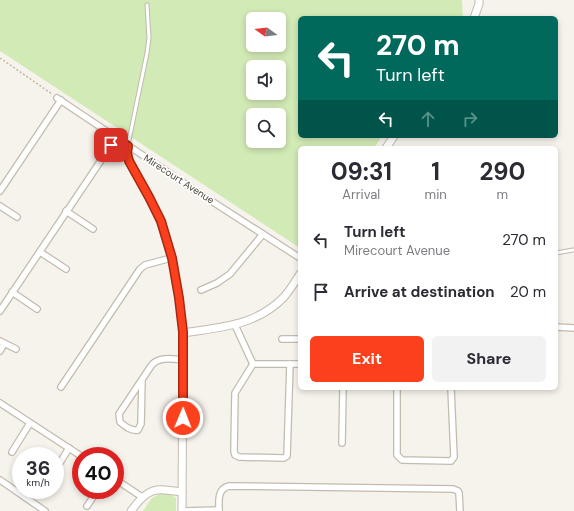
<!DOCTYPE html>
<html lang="en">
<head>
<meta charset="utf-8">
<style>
  :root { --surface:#fff; --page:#f2f2f3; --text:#2b2b33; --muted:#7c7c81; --accent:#fc3f1d }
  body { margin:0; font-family:"DM Sans",sans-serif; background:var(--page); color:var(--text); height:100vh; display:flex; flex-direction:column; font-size:15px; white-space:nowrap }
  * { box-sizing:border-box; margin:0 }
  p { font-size:13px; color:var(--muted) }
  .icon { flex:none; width:22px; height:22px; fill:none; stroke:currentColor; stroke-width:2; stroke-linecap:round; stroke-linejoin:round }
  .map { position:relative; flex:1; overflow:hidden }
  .panel { position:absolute; left:298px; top:146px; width:260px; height:244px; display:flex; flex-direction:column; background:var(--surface); border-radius:6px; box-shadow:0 2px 6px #0003 }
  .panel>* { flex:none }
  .guide { position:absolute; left:298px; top:16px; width:260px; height:122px; border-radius:6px; box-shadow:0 2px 6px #0003; background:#00695c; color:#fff; overflow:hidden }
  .needle { width:26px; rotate:285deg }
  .controls { position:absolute; left:246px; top:12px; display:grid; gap:8px }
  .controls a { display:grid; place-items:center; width:40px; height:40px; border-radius:6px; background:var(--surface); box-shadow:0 2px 6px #0003; font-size:20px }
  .speed { position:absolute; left:12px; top:447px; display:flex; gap:8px; font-size:20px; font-weight:700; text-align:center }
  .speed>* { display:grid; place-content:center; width:52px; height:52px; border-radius:50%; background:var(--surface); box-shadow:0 2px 6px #0003; line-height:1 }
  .speed small { font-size:10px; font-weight:400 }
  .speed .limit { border:6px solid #d22; background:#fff; color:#111 }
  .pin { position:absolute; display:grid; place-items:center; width:34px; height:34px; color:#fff; margin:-17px; border-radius:8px; box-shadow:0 2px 6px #0006 }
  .me { position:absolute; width:44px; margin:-22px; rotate:1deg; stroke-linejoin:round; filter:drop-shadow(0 0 3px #0008) }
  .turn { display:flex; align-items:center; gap:14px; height:84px; padding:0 12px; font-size:18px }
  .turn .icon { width:52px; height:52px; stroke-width:2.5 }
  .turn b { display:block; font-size:28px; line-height:34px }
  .lanes { display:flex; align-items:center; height:38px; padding:0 12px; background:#0003; justify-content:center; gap:20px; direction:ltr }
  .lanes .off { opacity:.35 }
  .eta { display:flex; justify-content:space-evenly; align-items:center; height:68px; text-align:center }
  .eta b { font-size:24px; font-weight:700; line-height:28px }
  .primary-button { display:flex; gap:8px; margin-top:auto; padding:8px 12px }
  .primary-button a { flex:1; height:46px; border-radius:6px; background:var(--accent); color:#fff; font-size:16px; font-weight:700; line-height:46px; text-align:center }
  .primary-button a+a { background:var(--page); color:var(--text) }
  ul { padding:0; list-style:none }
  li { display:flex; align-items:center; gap:12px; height:52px; padding:0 12px }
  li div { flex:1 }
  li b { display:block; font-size:15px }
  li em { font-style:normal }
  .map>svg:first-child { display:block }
</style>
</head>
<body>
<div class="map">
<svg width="574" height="511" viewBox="0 0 574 511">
  <rect width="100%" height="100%" fill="#f6f3ec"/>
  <g fill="#d2eab5" fill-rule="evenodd">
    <path d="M0,0H462L463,18H300V136H382L374,148H300V248L0,51ZM253,19H279V45H253ZM253,67H279V93H253ZM253,115H279V141H253Z"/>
    <polygon points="162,493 170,494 176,498 176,511 143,511 152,498"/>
  </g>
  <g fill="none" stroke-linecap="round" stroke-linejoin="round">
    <g stroke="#c2bbae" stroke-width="5">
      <g id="service">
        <polyline points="128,145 147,53 149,38 147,5"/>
        <polyline points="556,253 573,250"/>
      </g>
    </g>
    <g stroke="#c2bbae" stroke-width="8">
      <g id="minor">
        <polyline points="57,98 196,191 300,258"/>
        <path d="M128,146C126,164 140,180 148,196C171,238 178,286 183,333"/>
        <polyline points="0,191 61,100"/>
        <polyline points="0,206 17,217"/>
        <polyline points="66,211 93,229"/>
        <polyline points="40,252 66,269"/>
        <polyline points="201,290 217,283 230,274 263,234"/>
        <polyline points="12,292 37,309"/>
        <polyline points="0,311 116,138"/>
        <polyline points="235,325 253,364 300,364"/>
        <polyline points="556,327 574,328"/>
        <polyline points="282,339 300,339"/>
        <polyline points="0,341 16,349"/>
        <polyline points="0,351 4,344"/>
        <polyline points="253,364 235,393 234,451 235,455 239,457 284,458 287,456 290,364"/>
        <path d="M142,380L141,424L138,430C131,431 126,427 120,422L119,414L151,366C158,356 173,359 184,360"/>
        <polyline points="61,387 140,269 145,265 171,258"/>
        <polyline points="397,388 397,455 402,460 451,461 454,457 451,388"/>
        <polyline points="0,403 81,456"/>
        <polyline points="342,443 343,388"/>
        <polyline points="12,452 30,423"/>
        <polyline points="55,471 69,448"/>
        <polyline points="115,479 142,497"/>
        <polyline points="0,480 45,511"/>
        <polyline points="87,506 98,490"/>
        <polyline points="183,511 219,510"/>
        <path d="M219,511C219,501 217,489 229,486L453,489L458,491L459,493L460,511"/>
      </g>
    </g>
    <g stroke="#c2bbae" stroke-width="9">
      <g id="tertiary">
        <polyline points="474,18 479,4 479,0"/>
        <polyline points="386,148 394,136"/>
        <path d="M131,511C148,487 155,488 182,492"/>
        <path d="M182,511L183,333C221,327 256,326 284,297C290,290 295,282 300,274"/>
      </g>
    </g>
    <polyline stroke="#c4b79f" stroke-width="1.5" stroke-dasharray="2 2" stroke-linecap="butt" points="0,58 52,94"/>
    <use href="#service" stroke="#fff" stroke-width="3"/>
    <use href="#minor" stroke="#fff" stroke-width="5.5"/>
    <use href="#tertiary" stroke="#fff" stroke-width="7"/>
  </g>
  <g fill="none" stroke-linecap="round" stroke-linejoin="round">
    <g stroke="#a42913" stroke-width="10">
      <polyline id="route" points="111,145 116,138 128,146 127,153 129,161 149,197 161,221 172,258 179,298 183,332 183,418"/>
    </g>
    <use href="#route" stroke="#fc3f1d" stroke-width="7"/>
  </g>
  <g text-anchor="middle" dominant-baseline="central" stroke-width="3.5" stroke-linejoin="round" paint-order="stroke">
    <g font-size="10" fill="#4b4439" stroke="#fff">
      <text transform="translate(179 179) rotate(33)">Mirecourt Avenue</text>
    </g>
  </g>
</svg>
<div class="controls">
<a><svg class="needle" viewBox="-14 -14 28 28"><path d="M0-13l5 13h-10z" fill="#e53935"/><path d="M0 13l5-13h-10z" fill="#7c7c81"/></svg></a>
<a><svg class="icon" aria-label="sound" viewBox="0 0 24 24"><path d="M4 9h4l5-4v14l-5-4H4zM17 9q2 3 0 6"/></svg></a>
<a><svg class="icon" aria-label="search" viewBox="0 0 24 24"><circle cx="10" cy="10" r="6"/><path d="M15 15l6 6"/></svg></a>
</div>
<div class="speed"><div>36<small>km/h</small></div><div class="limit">40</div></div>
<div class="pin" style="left:111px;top:145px;background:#d93025"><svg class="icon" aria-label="arrive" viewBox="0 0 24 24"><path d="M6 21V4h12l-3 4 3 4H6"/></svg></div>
<svg class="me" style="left:183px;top:418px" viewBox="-20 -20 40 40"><circle r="17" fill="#fc3f1d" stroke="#fff" stroke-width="3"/><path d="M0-11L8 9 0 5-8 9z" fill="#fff"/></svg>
<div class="guide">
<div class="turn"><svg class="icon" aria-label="left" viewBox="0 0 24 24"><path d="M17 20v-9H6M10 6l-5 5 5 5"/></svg><div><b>270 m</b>Turn left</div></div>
<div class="lanes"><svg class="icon" aria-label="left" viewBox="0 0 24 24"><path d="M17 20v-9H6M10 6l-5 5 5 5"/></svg><svg class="icon off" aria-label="ahead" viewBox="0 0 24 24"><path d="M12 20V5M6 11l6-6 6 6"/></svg><svg class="icon off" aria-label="right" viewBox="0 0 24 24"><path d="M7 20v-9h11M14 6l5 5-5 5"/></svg></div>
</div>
<section class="panel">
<div class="eta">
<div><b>09:31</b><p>Arrival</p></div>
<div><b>1</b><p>min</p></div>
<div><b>290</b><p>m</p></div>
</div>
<ul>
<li><svg class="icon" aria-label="left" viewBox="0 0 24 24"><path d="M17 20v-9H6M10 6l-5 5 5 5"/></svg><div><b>Turn left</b><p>Mirecourt Avenue</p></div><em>270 m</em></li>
<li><svg class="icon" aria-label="arrive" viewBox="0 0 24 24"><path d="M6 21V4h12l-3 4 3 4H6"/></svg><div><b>Arrive at destination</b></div><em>20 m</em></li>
</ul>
<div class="primary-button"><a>Exit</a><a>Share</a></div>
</section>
</div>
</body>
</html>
